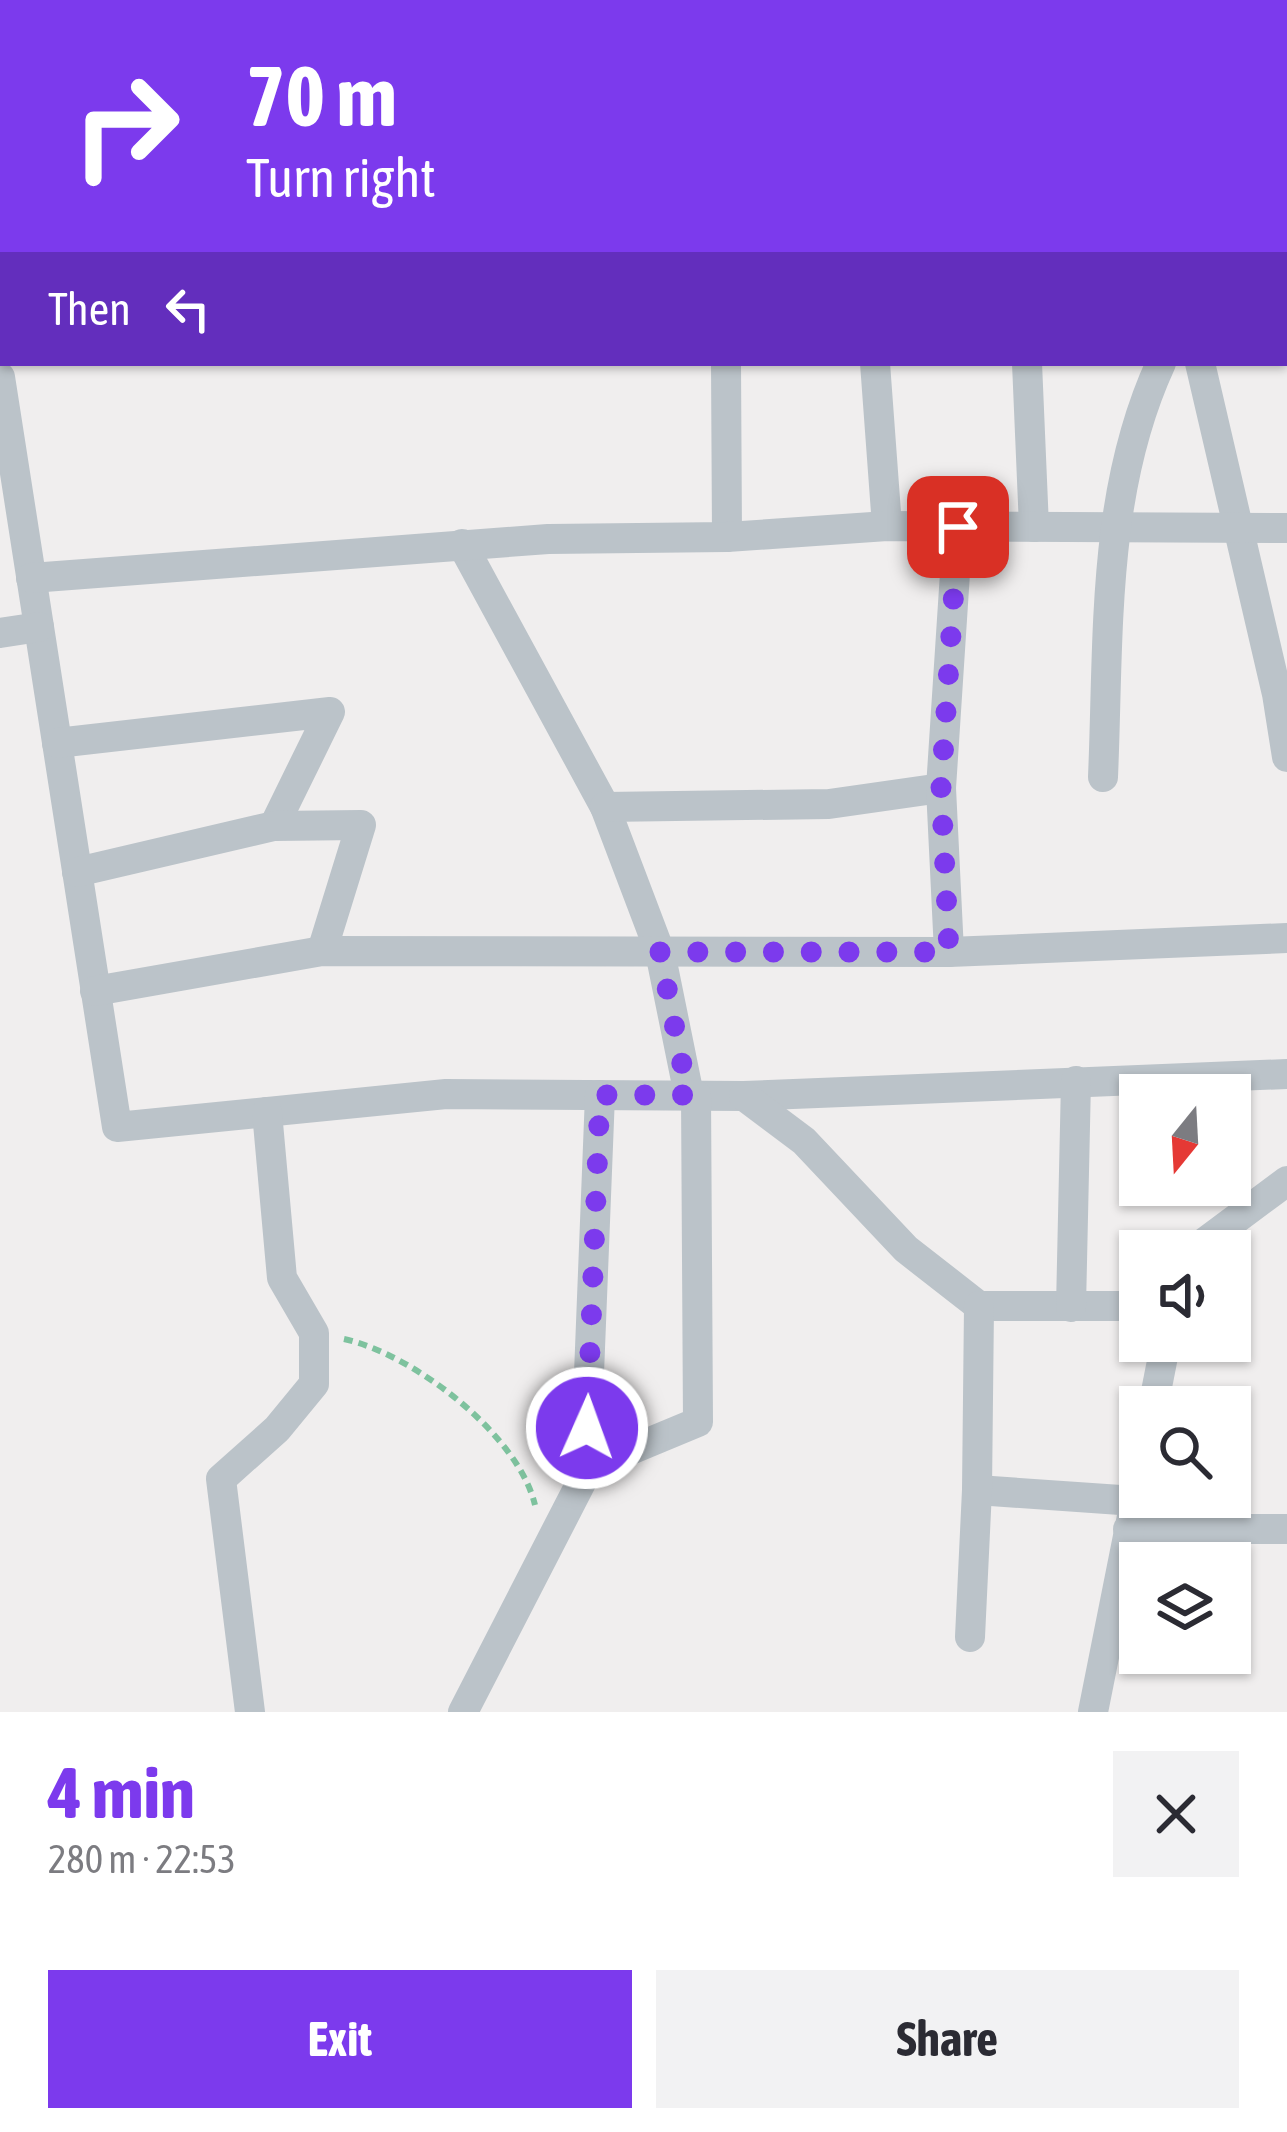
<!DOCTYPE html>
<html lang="en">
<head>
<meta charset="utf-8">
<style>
  :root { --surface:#fff; --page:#f2f2f3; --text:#2b2b33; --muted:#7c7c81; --accent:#7c3aed }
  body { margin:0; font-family:"Asap Condensed",sans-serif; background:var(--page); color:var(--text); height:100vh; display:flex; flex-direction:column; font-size:45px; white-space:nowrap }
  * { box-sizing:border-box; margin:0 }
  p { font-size:39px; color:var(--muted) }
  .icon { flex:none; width:66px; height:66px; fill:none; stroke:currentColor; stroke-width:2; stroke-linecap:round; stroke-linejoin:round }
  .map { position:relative; height:1712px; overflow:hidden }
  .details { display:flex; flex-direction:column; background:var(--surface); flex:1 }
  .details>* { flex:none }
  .hud { position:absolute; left:0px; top:0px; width:1287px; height:366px; box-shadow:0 3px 9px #0004; background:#7c3aed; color:#fff; overflow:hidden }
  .needle { width:78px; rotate:198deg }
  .buttons { position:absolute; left:1119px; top:1074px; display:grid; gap:24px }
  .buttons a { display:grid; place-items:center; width:132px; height:132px; border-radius:0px; background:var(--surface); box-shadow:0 3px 9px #0004; font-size:60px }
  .pin { position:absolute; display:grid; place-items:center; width:102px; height:102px; color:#fff; margin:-51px; border-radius:24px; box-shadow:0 6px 18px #0006 }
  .me { position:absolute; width:132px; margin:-66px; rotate:2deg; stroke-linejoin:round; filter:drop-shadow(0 0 9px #0008) }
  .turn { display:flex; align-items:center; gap:42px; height:252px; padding:0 48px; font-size:54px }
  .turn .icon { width:156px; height:156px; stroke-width:2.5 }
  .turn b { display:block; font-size:84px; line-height:102px }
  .then { display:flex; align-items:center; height:114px; padding:0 48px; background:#0003; gap:24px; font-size:45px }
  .round { display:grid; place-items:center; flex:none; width:126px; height:126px; border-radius:0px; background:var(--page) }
  .summary { display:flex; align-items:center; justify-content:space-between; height:204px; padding:0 48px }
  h1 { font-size:72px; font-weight:700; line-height:90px; color:var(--accent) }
  .action { display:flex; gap:24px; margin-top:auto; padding:24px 48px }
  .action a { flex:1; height:138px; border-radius:0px; background:var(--accent); color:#fff; font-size:48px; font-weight:700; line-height:138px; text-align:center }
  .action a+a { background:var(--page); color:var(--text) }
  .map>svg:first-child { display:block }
</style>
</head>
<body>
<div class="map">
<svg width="1287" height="1712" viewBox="0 0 1287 1712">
  <rect width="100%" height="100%" fill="#f0eeee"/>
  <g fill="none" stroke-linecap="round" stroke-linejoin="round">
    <path stroke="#7ec29e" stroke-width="6" stroke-dasharray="9 6" stroke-linecap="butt" d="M344,1339C413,1354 518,1434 535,1505"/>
    <g stroke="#bbc3c9" stroke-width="30">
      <polyline points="703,0 703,3"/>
      <polyline points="1111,0 1112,3"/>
      <polyline points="1284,68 1287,68"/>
      <polyline points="726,363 727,537"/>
      <polyline points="875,363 887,526"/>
      <polyline points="1027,363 1034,527"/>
      <polyline points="1200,363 1277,694 1287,757"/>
      <polyline points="0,377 117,1127 446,1094 744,1096 1287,1074"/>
      <polyline points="462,544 605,807 660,952 689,1095"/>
      <polyline points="31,578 548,539 727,537 887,526 1287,528"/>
      <polyline points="0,633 39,627"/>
      <polyline points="57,743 330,712 274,826"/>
      <path d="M1103,777C1109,638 1101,493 1161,363"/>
      <polyline points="605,807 829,804 941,788"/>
      <polyline points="77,872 274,826 361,825 322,951"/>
      <polyline points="949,952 941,788 958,527"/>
      <polyline points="95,991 322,951 949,952 1287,938"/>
      <polyline points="744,1096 804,1141 906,1249 979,1306 1140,1306"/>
      <polyline points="1193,1251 1287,1181"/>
      <polyline points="1071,1307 1076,1081"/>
      <polyline points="1153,1407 1166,1341"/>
      <polyline points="585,1475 600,1095"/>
      <polyline points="977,1490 1135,1501"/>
      <polyline points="1128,1529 1287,1529"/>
      <polyline points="970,1637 977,1490 979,1306"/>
      <polyline points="250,1712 221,1479 277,1429 314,1384 314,1333 282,1278 267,1112"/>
      <polyline points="463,1712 585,1475 621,1454 698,1422 696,1095"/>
      <polyline points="1093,1712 1140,1476"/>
    </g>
  </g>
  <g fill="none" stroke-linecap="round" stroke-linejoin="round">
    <polyline stroke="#7c3aed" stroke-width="21" stroke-dasharray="0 37.8" points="587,1428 600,1095 688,1095 660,952 949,952 941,788 958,527"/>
  </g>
</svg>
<div class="buttons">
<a><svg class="needle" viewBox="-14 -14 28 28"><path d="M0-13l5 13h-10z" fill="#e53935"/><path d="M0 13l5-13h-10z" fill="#7c7c81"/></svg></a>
<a><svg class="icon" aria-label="sound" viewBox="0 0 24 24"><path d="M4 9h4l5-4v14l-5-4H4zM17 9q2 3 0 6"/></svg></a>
<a><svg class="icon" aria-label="search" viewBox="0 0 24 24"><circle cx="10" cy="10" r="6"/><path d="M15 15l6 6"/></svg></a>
<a><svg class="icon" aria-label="layers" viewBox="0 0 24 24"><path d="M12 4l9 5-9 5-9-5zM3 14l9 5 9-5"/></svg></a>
</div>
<div class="pin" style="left:958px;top:527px;background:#d93025"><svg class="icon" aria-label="arrive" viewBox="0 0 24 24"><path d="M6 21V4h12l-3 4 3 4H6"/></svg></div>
<svg class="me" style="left:587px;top:1428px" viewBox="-20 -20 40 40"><circle r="17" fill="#7c3aed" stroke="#fff" stroke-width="3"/><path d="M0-11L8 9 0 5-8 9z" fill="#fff"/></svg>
<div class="hud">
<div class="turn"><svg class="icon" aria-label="right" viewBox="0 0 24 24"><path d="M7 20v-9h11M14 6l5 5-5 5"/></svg><div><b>70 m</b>Turn right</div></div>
<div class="then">Then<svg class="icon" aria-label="left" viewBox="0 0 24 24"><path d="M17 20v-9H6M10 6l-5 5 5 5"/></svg></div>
</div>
</div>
<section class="details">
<div class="summary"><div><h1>4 min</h1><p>280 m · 22:53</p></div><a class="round"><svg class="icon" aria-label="close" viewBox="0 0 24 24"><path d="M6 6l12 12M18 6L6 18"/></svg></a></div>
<div class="action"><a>Exit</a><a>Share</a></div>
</section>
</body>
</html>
